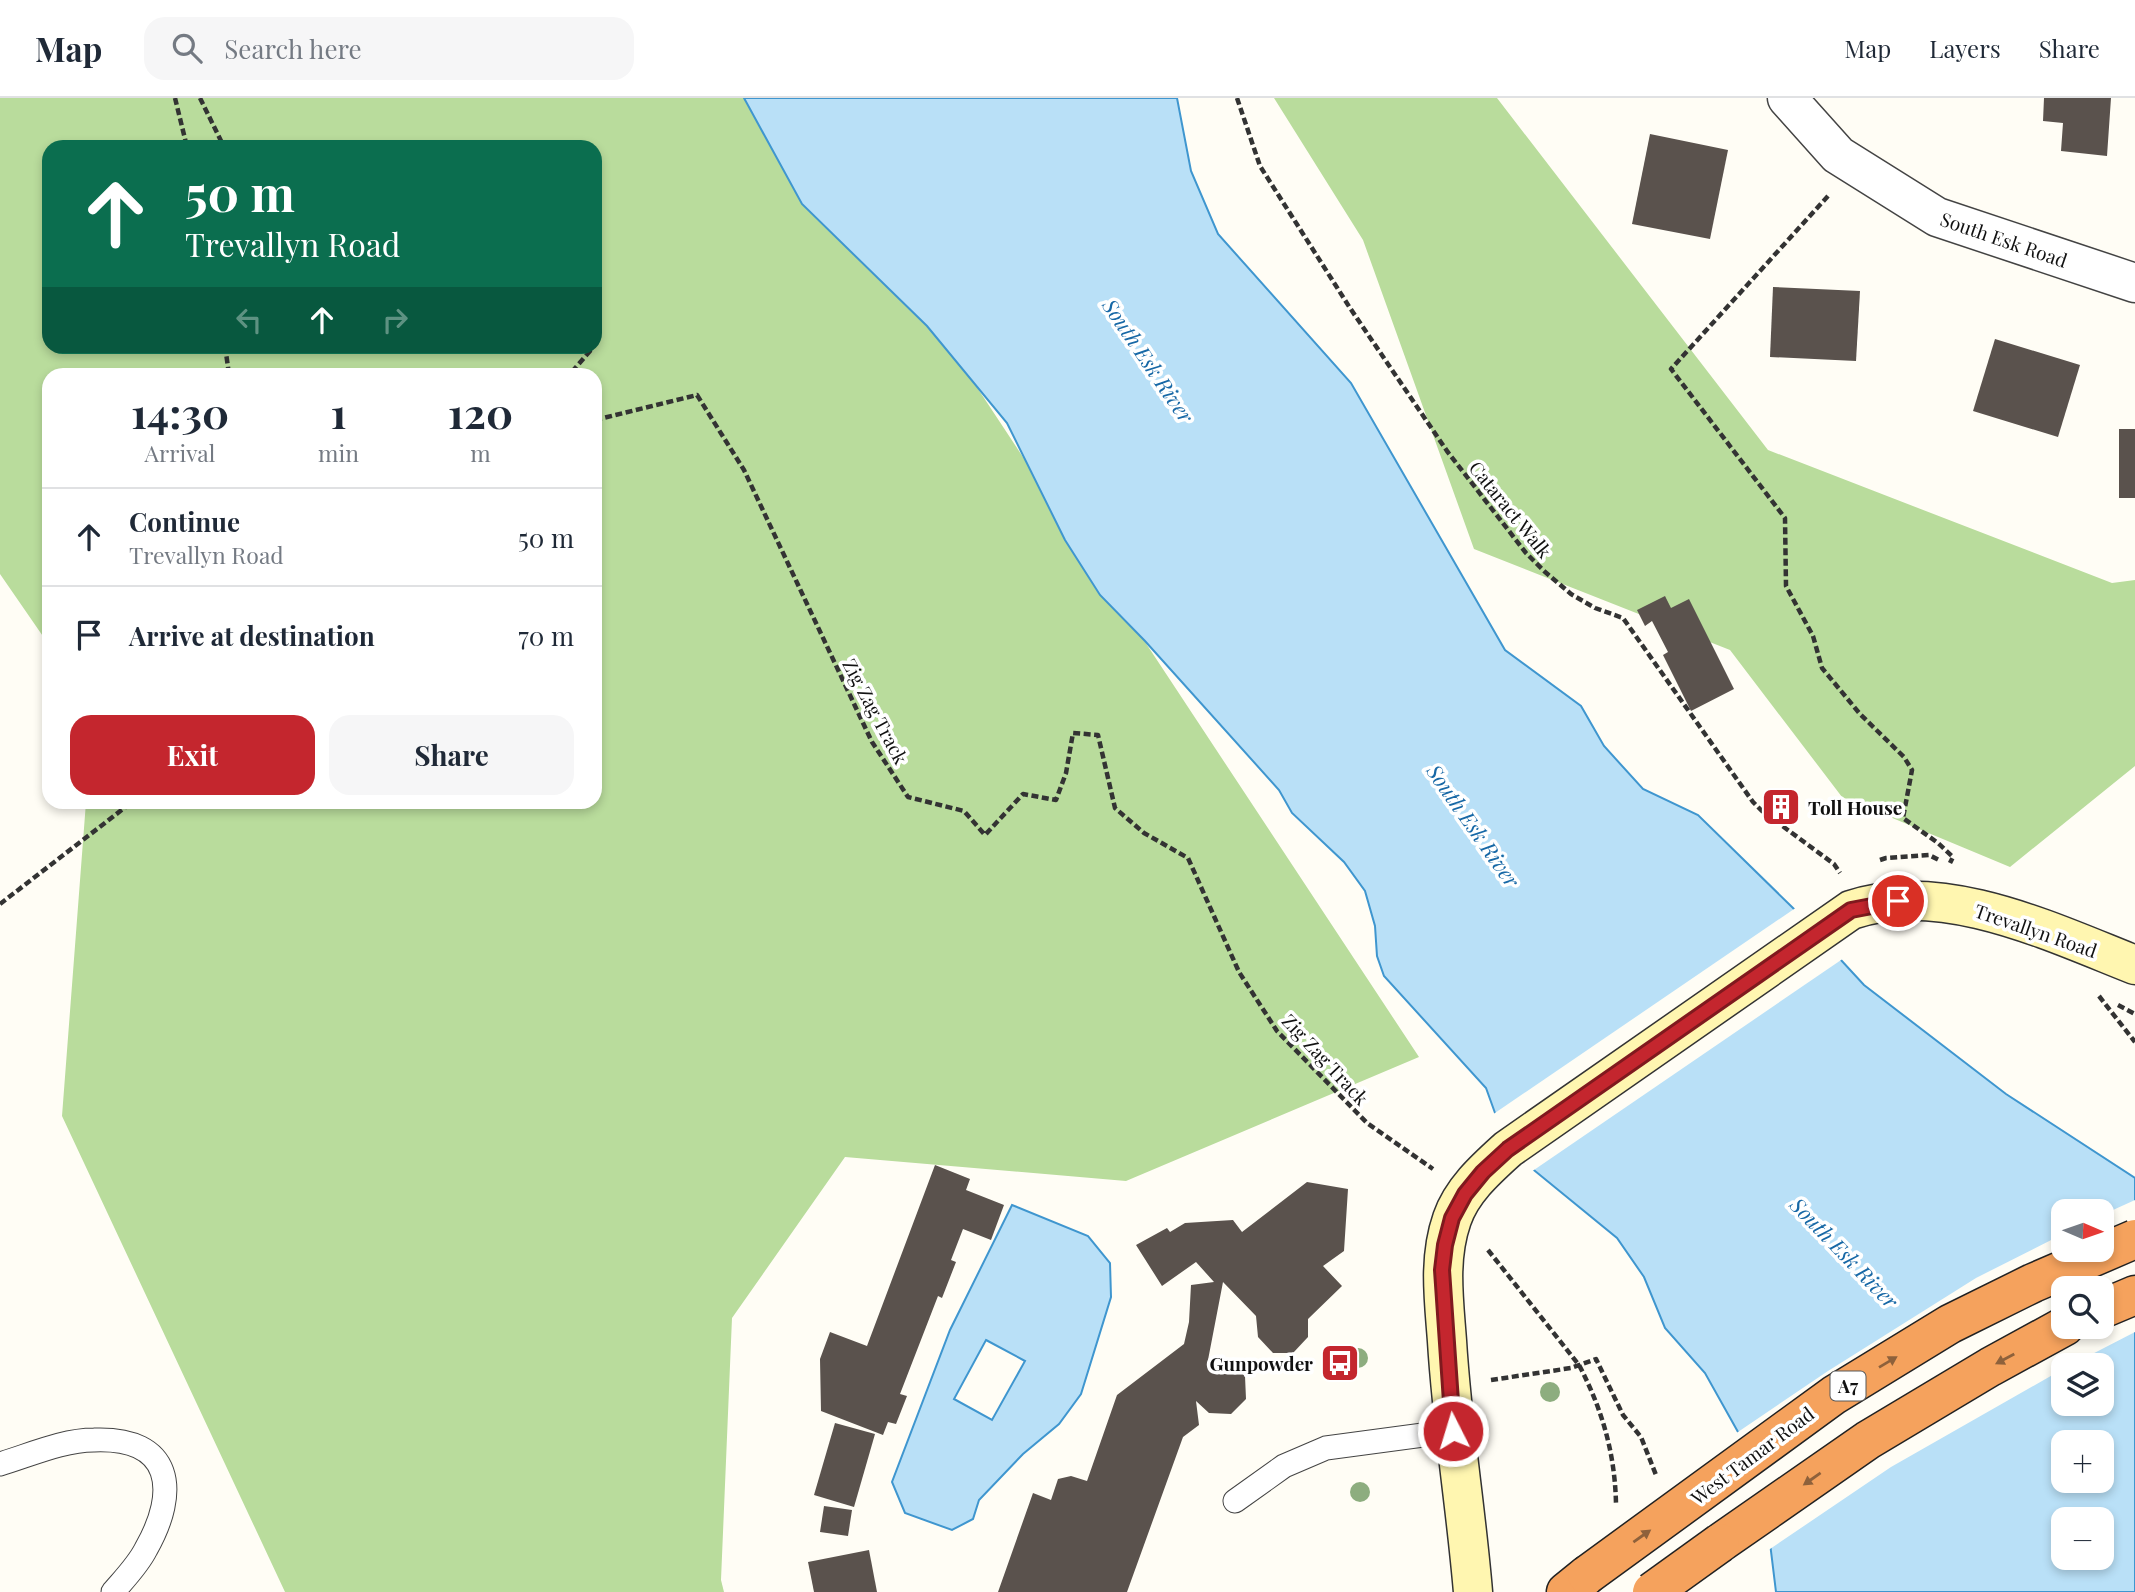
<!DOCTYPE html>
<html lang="en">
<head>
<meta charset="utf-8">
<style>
  :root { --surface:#fff; --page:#f6f6f7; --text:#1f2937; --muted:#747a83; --line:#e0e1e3; --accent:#c4262e }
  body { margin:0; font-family:"Playfair Display",serif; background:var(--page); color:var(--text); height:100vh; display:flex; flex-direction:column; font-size:26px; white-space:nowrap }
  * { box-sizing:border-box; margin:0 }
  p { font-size:23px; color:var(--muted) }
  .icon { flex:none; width:38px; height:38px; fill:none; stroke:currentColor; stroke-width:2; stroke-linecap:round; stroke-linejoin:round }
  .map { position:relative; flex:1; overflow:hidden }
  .sheet { position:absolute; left:42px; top:270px; width:560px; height:441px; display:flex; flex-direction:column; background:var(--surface); border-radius:21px; box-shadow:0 4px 10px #0003 }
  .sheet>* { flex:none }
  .top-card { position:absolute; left:42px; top:42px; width:560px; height:214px; border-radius:21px; box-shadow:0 4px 10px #0003; background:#0b6e4f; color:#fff; overflow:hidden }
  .needle { width:46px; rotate:92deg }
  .buttons { position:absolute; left:2051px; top:1101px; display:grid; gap:14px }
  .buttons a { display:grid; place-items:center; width:63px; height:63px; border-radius:14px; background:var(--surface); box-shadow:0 4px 10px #0003; font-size:35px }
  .pin { position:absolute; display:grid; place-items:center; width:60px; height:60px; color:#fff; margin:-30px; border:4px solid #fff; border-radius:50%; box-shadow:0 2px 7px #0007 }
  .me { position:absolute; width:77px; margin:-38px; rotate:355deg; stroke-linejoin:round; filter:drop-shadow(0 0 5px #0008) }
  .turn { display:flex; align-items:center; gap:24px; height:147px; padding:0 28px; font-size:32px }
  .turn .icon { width:91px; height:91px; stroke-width:2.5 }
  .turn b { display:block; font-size:49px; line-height:60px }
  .lanes { display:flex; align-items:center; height:66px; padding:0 28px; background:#0003; justify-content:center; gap:35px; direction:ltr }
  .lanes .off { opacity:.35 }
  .eta { display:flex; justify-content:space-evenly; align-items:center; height:119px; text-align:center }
  .eta b { font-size:42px; font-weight:700; line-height:49px }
  .primary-button { display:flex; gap:14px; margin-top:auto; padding:14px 28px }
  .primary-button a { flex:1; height:80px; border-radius:21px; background:var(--accent); color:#fff; font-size:28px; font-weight:700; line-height:80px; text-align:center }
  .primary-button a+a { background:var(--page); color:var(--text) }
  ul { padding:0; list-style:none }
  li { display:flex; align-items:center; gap:21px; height:98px; padding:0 28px; border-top:2px solid var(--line) }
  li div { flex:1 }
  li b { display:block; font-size:26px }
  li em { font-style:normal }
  header { display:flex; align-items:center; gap:42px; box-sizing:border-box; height:98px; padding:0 35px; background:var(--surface); border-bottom:2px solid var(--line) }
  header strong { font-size:33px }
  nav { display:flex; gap:38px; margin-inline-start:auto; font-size:24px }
  .search { width:490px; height:63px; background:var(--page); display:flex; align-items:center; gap:18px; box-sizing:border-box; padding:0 24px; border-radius:21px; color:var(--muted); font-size:26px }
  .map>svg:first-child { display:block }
</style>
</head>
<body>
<header>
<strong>Map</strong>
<div class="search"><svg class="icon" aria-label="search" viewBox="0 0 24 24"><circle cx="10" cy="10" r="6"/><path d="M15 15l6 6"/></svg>Search here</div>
<nav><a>Map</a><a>Layers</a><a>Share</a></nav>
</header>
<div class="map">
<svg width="2135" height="1494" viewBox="0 0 2135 1494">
  <rect width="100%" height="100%" fill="#fffdf5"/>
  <g fill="#b9dc9c" fill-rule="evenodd">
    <path d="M0,0H786L1419,959L1126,1083L845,1059L732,1220L721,1482L724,1494H285L62,1018L86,704H595V276H49V547L0,476ZM49,49H595V248H49Z"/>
    <polygon points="1274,0 1497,0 1768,352 2112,485 2135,482 2135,668 2010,769 1842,699 1730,552 1474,451 1363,142"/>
  </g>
  <g fill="#b9e0f7" stroke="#3f96cf" stroke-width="2" fill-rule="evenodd">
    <path d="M744,0H1177L1191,73L1218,136L1351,285L1505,552L1581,608L1604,648L1643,691L1698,717L1793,810L1864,887L2006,996L2135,1080V1494H1776L1764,1396L1738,1334L1705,1275L1665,1230L1644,1179L1617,1140L1508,1051L1486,990L1384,878L1377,858L1375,828L1365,793L1344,764L1292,715L1279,692L1145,543L1100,497L1065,442L1007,325L927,228L802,106ZM2063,1113H2102V1152H2063ZM2063,1190H2102V1228H2063ZM2063,1267H2102V1306H2063ZM2063,1344H2102V1382H2063ZM2063,1421H2102V1460H2063Z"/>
    <path d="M1012,1107L1088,1138L1110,1165L1111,1199L1081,1296L1059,1326L1023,1356L979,1402L973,1421L952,1432L905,1415L892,1384L950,1232ZM986,1242L1025,1263L992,1322L954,1301Z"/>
  </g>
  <g fill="#fffdf5" fill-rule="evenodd">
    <polygon points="1797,809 1844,860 1531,1074 1516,1062 1500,1039 1492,1017"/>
    <path d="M2135,1102V1234L2071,1267H2063V1271L1891,1369L1767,1453L1761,1397L1735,1336L1828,1273L1976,1180L2063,1136V1152H2102V1117ZM2063,1190H2102V1228H2063Z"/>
  </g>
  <g fill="#5a524d">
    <polygon points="2044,0 2111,0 2107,58 2061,53 2063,25 2043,23"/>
    <polygon points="1650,36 1728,52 1710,141 1632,126"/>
    <polygon points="1773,189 1860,193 1856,263 1770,259"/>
    <polygon points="1995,241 2080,267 2058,339 1973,313"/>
    <rect x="2119" y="331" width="16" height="69"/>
    <polygon points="1665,498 1671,510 1689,501 1734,591 1691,613 1663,557 1668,554 1652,523 1645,528 1637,512"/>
    <polygon points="1778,692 1798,704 1785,726 1764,713"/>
    <polygon points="935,1067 970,1081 966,1092 1004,1107 991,1142 963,1131 951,1162 956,1164 942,1200 938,1198 900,1296 907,1298 896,1326 888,1324 883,1337 821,1313 820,1261 830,1234 867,1248"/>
    <polygon points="1307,1084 1348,1091 1344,1153 1323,1168 1342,1188 1308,1221 1308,1239 1293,1255 1273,1255 1258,1239 1256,1218 1223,1184 1208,1262 1229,1264 1245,1278 1246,1301 1231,1316 1209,1315 1196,1303 1199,1327 1183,1339 1127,1494 998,1494 1033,1395 1051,1402 1058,1381 1071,1378 1087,1383 1117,1297 1184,1246 1189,1224 1191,1187 1214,1184 1196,1164 1162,1188 1136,1147 1167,1130 1170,1134 1185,1125 1233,1122 1242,1134"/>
    <polygon points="835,1325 875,1336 854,1409 814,1397"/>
    <polygon points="824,1408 852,1412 848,1438 820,1434"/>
    <polygon points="869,1452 877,1494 814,1494 808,1464"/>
  </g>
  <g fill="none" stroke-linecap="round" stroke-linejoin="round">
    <g stroke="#444" stroke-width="25">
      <g id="lane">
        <path d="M0,1366C30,1357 63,1342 94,1342C173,1339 179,1393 146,1451C138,1467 125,1480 113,1494"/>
        <polyline points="1235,1403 1284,1368 1326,1350 1453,1333"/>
      </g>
    </g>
    <g stroke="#444" stroke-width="41">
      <polyline id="street" points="1787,0 1838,57 1937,119 2135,185"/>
    </g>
    <g stroke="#333" stroke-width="41">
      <path id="secondary" d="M1473,1494C1466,1410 1452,1327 1447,1243C1444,1202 1438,1161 1452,1121C1462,1092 1486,1071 1508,1051L1851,812C1942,781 2051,834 2135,867"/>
    </g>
    <g stroke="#222" stroke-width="41">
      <g id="highway">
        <polyline points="2102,1211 2135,1197"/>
        <polyline points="1720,1445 1868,1342 1990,1269 2065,1228"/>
        <polyline points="1566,1494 1587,1477"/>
      </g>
    </g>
    <g stroke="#333" stroke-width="4.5" stroke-dasharray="7 3.5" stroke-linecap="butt">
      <polyline points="175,0 187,49"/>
      <polyline points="200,0 224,49"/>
      <polyline points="1237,0 1260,68 1350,210 1447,353 1526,455 1544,473 1571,496 1595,510 1623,520 1753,704 1762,713 1834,766 1840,775"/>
      <polyline points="1828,98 1671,271 1785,420 1786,488 1813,538 1822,570 1860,616 1904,659 1912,672 1903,720 1938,745 1953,759 1950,765"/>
      <polyline points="225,248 229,276"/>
      <polyline points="569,248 590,253 570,276"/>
      <polyline points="595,322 697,297 744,372 872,644 908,699 964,713 985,737 1023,696 1056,702 1066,675 1073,635 1098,637 1115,710 1144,735 1188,760 1239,874 1277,933 1367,1025 1433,1071"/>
      <polyline points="1880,762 1886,760 1929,757 1939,762"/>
      <polyline points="0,806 132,704"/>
      <polyline points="2099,898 2135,944"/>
      <polyline points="2118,907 2135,916"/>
      <path d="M1488,1152L1579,1267C1602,1311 1615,1355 1616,1406"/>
      <polyline points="1491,1282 1571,1270 1596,1261 1623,1317 1641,1339 1656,1377"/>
    </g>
    <use href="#lane" stroke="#fff" stroke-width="23"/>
    <use href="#street" stroke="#fff" stroke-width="38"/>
    <use href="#secondary" stroke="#fff6b0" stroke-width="38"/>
    <use href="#highway" stroke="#f5a25d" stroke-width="38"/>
    <g stroke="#222" stroke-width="41" stroke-linecap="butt">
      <g id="highway-bridge">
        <polyline points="1587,1477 1834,1297 1950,1226 2033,1185 2135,1141"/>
        <polyline points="1652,1494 1720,1445"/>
      </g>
    </g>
    <use href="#highway-bridge" stroke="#f5a25d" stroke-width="38"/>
  </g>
  <g fill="#8dad7f">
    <circle cx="1358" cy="1260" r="10"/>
    <circle cx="1550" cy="1294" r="10"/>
    <circle cx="1360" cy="1394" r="10"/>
  </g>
  <defs><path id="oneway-solid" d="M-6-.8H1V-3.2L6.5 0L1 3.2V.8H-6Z" transform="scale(1.75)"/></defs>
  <g fill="#8e613b">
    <use href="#oneway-solid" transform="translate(2005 1261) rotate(152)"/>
    <use href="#oneway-solid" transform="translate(1888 1264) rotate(-31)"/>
    <use href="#oneway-solid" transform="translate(1812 1381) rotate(145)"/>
    <use href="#oneway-solid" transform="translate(1642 1438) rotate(-35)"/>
  </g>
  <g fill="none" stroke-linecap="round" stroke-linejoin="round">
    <g stroke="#7f191e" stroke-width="18">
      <polyline id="route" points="1453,1333 1442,1172 1445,1147 1452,1120 1465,1096 1483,1074 1508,1051 1851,812 1898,803"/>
    </g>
    <use href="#route" stroke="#c4262e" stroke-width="12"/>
  </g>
  <defs>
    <g id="building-square" transform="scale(2.0125)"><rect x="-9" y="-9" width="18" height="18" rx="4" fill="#c4262e" stroke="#fff"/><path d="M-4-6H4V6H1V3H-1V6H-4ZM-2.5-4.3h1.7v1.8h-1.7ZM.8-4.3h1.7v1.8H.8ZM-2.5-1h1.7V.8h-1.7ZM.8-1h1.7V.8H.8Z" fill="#fff"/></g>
    <g id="bus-square" transform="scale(2.0125)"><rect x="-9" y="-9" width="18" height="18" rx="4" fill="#c4262e" stroke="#fff"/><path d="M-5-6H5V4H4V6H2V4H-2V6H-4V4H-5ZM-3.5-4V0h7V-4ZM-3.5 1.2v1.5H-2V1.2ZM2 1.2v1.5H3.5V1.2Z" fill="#fff"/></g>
  </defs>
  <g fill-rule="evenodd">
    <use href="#building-square" x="1781" y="709"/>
    <use href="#bus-square" x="1340" y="1265"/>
  </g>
  <g text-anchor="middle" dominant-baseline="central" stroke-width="7" stroke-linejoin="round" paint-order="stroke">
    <rect fill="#fff" stroke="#585858" stroke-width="2" x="1830.5" y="1273.5" width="35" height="29" rx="5"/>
    <g font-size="18" font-weight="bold" fill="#111">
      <text x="1848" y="1288">A7</text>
    </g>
    <g font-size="19" fill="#111" stroke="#fff">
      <text transform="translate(2004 141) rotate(19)">South Esk Road</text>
      <text transform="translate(1511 411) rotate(51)">Cataract Walk</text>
      <text transform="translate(876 613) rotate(62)">Zig Zag Track</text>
      <text transform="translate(2036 832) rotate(19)">Trevallyn Road</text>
      <text transform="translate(1326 961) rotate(47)">Zig Zag Track</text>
      <text transform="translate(1752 1357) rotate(-37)">West Tamar Road</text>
    </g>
    <g font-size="19" font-weight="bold" fill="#111" stroke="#fff" text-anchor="start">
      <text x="1808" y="709">Toll House</text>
      <text x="1313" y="1265" text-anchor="end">Gunpowder</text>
    </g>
    <g font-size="21" font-style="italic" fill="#1768a6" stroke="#fff">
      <text transform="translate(1149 262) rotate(56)">South Esk River</text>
      <text transform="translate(1474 727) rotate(55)">South Esk River</text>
      <text transform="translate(1845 1154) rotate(46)">South Esk River</text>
    </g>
  </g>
</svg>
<div class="buttons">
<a><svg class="needle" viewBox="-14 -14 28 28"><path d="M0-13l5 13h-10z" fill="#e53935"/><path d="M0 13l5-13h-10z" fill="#747a83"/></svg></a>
<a><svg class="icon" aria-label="search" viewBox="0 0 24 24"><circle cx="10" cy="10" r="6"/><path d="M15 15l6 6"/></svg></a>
<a><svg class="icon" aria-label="layers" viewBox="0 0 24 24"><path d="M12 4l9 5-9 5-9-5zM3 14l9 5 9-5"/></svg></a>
<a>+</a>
<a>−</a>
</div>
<div class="pin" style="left:1898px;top:803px;background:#d93025"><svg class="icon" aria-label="arrive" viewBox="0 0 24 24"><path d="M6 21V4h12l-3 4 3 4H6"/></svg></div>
<svg class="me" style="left:1453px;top:1333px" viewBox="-20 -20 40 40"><circle r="17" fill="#c4262e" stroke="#fff" stroke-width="3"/><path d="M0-11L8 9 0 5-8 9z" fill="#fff"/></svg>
<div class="top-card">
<div class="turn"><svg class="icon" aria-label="ahead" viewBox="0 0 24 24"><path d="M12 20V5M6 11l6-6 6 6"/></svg><div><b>50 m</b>Trevallyn Road</div></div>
<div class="lanes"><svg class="icon off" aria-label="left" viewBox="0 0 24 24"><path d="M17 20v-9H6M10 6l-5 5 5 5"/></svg><svg class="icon" aria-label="ahead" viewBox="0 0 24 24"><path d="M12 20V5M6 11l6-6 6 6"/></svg><svg class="icon off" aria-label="right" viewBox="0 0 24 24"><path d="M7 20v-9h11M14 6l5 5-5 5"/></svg></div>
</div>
<section class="sheet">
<div class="eta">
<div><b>14:30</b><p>Arrival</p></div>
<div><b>1</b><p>min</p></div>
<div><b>120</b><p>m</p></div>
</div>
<ul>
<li><svg class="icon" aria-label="ahead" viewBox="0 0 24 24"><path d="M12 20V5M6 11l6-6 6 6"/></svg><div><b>Continue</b><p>Trevallyn Road</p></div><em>50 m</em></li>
<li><svg class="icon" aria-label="arrive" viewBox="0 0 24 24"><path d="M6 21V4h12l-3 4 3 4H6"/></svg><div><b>Arrive at destination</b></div><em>70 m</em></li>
</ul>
<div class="primary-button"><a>Exit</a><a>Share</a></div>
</section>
</div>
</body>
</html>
